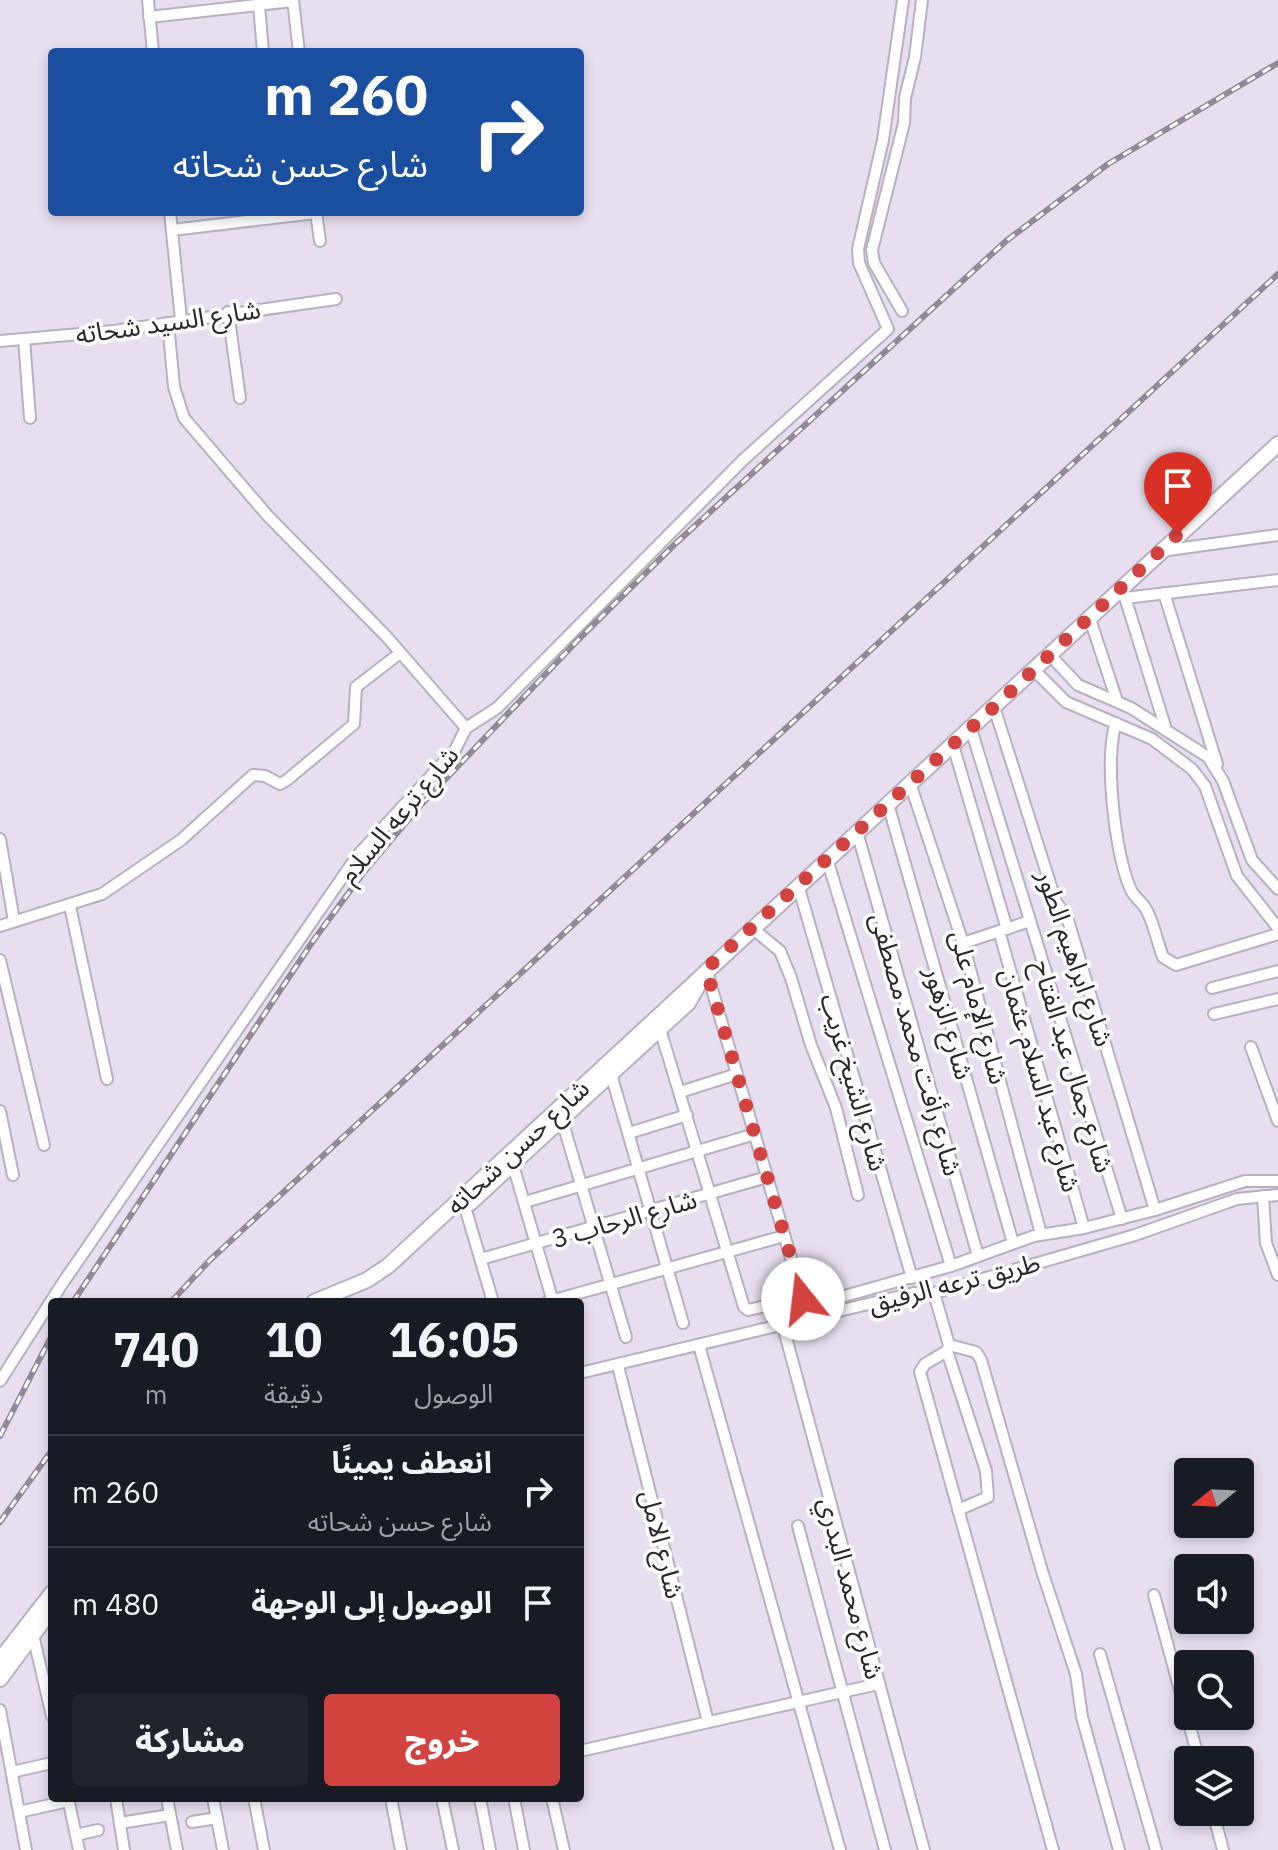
<!DOCTYPE html>
<html lang="ar">
<head>
<meta charset="utf-8">
<style>
  :root { --surface:#171b24; --page:#20242c; --text:#f1f3f6; --muted:#9ea1a6; --line:#363941; --accent:#d24340 }
  body { margin:0; font-family:"IBM Plex Sans","Noto Sans Arabic",sans-serif; background:var(--page); color:var(--text); direction:rtl; height:100vh; display:flex; flex-direction:column; font-size:30px; white-space:nowrap }
  * { box-sizing:border-box; margin:0 }
  p { font-size:26px; color:var(--muted) }
  .icon { flex:none; width:44px; height:44px; fill:none; stroke:currentColor; stroke-width:2; stroke-linecap:round; stroke-linejoin:round }
  .map { position:relative; flex:1; overflow:hidden; direction:ltr }
  .drawer { position:absolute; left:48px; top:1298px; width:536px; height:504px; display:flex; flex-direction:column; background:var(--surface); border-radius:8px; box-shadow:0 4px 12px #0003; direction:rtl }
  .drawer>* { flex:none }
  .guide { position:absolute; left:48px; top:48px; width:536px; height:168px; border-radius:8px; box-shadow:0 4px 12px #0003; direction:rtl; background:#1a4fa0; color:#fff; overflow:hidden }
  .needle { width:52px; rotate:252deg }
  .buttons { position:absolute; left:1174px; top:1458px; display:grid; gap:16px }
  .buttons a { display:grid; place-items:center; width:80px; height:80px; border-radius:8px; background:var(--surface); box-shadow:0 4px 12px #0003; font-size:40px }
  .pin { position:absolute; display:grid; place-items:center; width:68px; height:68px; color:#fff; margin:-82px -34px; border-radius:50% 50% 50% 0; rotate:-45deg; box-shadow:0 0 8px #0007 }
  .pin .icon { rotate:45deg }
  .me { position:absolute; width:88px; margin:-44px; rotate:344deg; stroke-linejoin:round; filter:drop-shadow(0 0 6px #0008) }
  .turn { display:flex; align-items:center; gap:28px; height:168px; padding:0 24px; font-size:36px }
  .turn .icon { width:104px; height:104px; stroke-width:2.5 }
  .turn b { display:block; font-size:56px; line-height:68px }
  .eta { display:flex; justify-content:space-evenly; align-items:center; height:136px; text-align:center }
  .eta b { font-size:48px; font-weight:800; line-height:56px }
  .primary-button { display:flex; gap:16px; margin-top:auto; padding:16px 24px }
  .primary-button a { flex:1; height:92px; border-radius:8px; background:var(--accent); color:#fff; font-size:32px; font-weight:800; line-height:92px; text-align:center }
  .primary-button a+a { background:var(--page); color:var(--text) }
  ul { padding:0; list-style:none }
  li { display:flex; align-items:center; gap:24px; height:112px; padding:0 24px; border-top:2px solid var(--line) }
  li div { flex:1 }
  li b { display:block; font-size:30px }
  li em { font-style:normal }
  .map>svg:first-child { display:block }
</style>
</head>
<body>
<div class="map">
<svg width="1278" height="1850" viewBox="0 0 1278 1850">
  <rect width="100%" height="100%" fill="#e7dfef"/>
  <g fill="none" stroke-linecap="round" stroke-linejoin="round">
    <g stroke="#b8b0c0" stroke-width="14">
      <g id="minor">
        <polyline points="148,0 153,52"/>
        <polyline points="293,0 299,52"/>
        <polyline points="259,5 263,52"/>
        <polyline points="149,17 293,1"/>
        <polyline points="170,212 181,320"/>
        <polyline points="316,212 320,241"/>
        <polyline points="172,230 316,213"/>
        <polyline points="902,311 874,263 872,250 904,123 905,98 915,57 922,0"/>
        <polyline points="228,312 240,398"/>
        <polyline points="168,323 174,387 184,418 267,515 386,636 466,728"/>
        <polyline points="24,339 30,418"/>
        <polyline points="0,341 114,331 336,299"/>
        <polyline points="1161,551 1278,535"/>
        <polyline points="1164,593 1217,764"/>
        <polyline points="1124,594 1165,726"/>
        <polyline points="1125,598 1278,580"/>
        <polyline points="1089,616 1117,701"/>
        <polyline points="1049,654 1078,685 1131,708 1208,757 1223,781 1252,860 1278,889"/>
        <polyline points="1034,670 1066,702 1152,739 1192,769 1205,786 1237,876 1278,928"/>
        <polyline points="994,707 1056,902 1067,917 1155,1210"/>
        <path d="M1116,723C1104,757 1115,856 1131,890C1134,897 1142,902 1146,909C1154,923 1157,942 1163,957L1176,965L1278,934"/>
        <polyline points="971,729 1122,1219"/>
        <polyline points="953,745 1007,929"/>
        <polyline points="910,783 963,943 1041,1234"/>
        <polyline points="888,804 1013,1243"/>
        <polyline points="857,832 978,1256"/>
        <polyline points="0,839 14,921"/>
        <polyline points="827,859 951,1266"/>
        <polyline points="798,885 912,1278"/>
        <polyline points="70,906 107,1079"/>
        <polyline points="0,926 102,894 181,840 253,775 265,776 280,784 287,780 354,724 356,687 400,653"/>
        <polyline points="752,928 780,951 791,978 811,1045 836,1108 858,1195"/>
        <polyline points="999,931 1084,1228"/>
        <polyline points="963,943 1030,921"/>
        <polyline points="0,960 44,1145"/>
        <polyline points="706,969 803,1299"/>
        <polyline points="1212,988 1278,971"/>
        <polyline points="1214,1014 1278,999"/>
        <polyline points="660,1029 744,1307 748,1310 796,1299 841,1297 951,1266 1034,1236 1084,1228 1155,1210 1245,1181 1278,1181"/>
        <polyline points="1251,1047 1278,1121"/>
        <polyline points="611,1074 683,1323"/>
        <polyline points="680,1092 737,1074"/>
        <polyline points="0,1111 13,1175"/>
        <polyline points="562,1120 626,1337"/>
        <polyline points="629,1133 687,1115"/>
        <polyline points="513,1165 553,1302"/>
        <polyline points="1263,1196 1266,1243 1278,1275"/>
        <polyline points="525,1202 755,1134"/>
        <polyline points="465,1207 493,1302"/>
        <polyline points="481,1259 767,1177"/>
        <polyline points="934,1293 949,1345 947,1351 925,1364 920,1372 1053,1850"/>
        <polyline points="547,1302 784,1236"/>
        <polyline points="783,1326 924,1850"/>
        <polyline points="699,1345 840,1850"/>
        <polyline points="949,1345 976,1352 981,1360 1042,1571 1076,1674 1082,1717 1119,1850"/>
        <polyline points="947,1351 986,1471 988,1497 958,1510"/>
        <polyline points="618,1366 708,1722"/>
        <polyline points="580,1373 914,1293 934,1293 1135,1235 1237,1199 1278,1195"/>
        <polyline points="0,1381 62,1284 357,856 455,750 466,728 497,708 743,460 888,329 859,263 858,249 883,140 903,0"/>
        <polyline points="798,1526 885,1850"/>
        <polyline points="1154,1595 1199,1760"/>
        <polyline points="33,1635 52,1716"/>
        <polyline points="1100,1654 1156,1850"/>
        <polyline points="0,1710 26,1850"/>
        <polyline points="580,1751 878,1684"/>
        <polyline points="12,1772 52,1763"/>
        <polyline points="68,1798 79,1850"/>
        <polyline points="116,1798 124,1850"/>
        <polyline points="167,1798 177,1850"/>
        <polyline points="213,1798 223,1850"/>
        <polyline points="254,1798 264,1850"/>
        <polyline points="391,1798 401,1850"/>
        <polyline points="442,1798 453,1850"/>
        <polyline points="480,1798 490,1850"/>
        <polyline points="514,1798 524,1850"/>
        <polyline points="552,1798 564,1850"/>
        <polyline points="19,1812 68,1801"/>
        <polyline points="1213,1812 1223,1850"/>
        <polyline points="192,1822 217,1818"/>
        <polyline points="120,1823 170,1815"/>
        <polyline points="76,1835 98,1830"/>
      </g>
    </g>
    <g stroke="#b8b0c0" stroke-width="18">
      <g id="secondary">
        <polyline points="470,1203 688,1003 705,973"/>
        <polyline points="314,1302 367,1280 388,1266 1278,444"/>
        <polyline points="0,1660 52,1593"/>
        <polyline points="0,1679 52,1609"/>
      </g>
    </g>
    <use href="#minor" stroke="#fff" stroke-width="10"/>
    <use href="#secondary" stroke="#fff" stroke-width="14"/>
    <g stroke="#8f8a95" stroke-width="6">
      <g id="rail">
        <polyline points="73,1302 313,941 364,872 419,807 579,639 674,545 1006,241 1108,164 1278,63"/>
        <polyline points="171,1302 210,1260 1278,274"/>
        <polyline points="0,1436 52,1335"/>
        <polyline points="0,1522 52,1450"/>
      </g>
    </g>
    <use href="#rail" stroke="#fff" stroke-width="3" stroke-dasharray="9" stroke-linecap="butt"/>
  </g>
  <g fill="none" stroke-linecap="round" stroke-linejoin="round">
    <polyline stroke="#d24340" stroke-width="14" stroke-dasharray="0 25.2" points="803,1299 706,969 994,707 1178,534"/>
  </g>
  <g text-anchor="middle" dominant-baseline="central" stroke-width="7" stroke-linejoin="round" paint-order="stroke">
    <g font-size="26" fill="#2a272c" stroke="#fff">
      <text transform="translate(168 321) rotate(-8)">شارع السيد شحاته</text>
      <text transform="translate(398 814) rotate(-50)">شارع ترعه السلام</text>
      <text transform="translate(1076 958) rotate(71)">شارع ابراهيم الطور</text>
      <text transform="translate(980 1007) rotate(75)">شارع الإمام على</text>
      <text transform="translate(950 1023) rotate(74)">شارع الزهور</text>
      <text transform="translate(917 1044) rotate(74)">شارع رأفت محمد مصطفى</text>
      <text transform="translate(1074 1066) rotate(73)">شارع جمال عبد الفتاح</text>
      <text transform="translate(1041 1080) rotate(74)">شارع عبد السلام عثمان</text>
      <text transform="translate(855 1082) rotate(74)">شارع الشيخ غريب</text>
      <text transform="translate(517 1146) rotate(-43)">شارع حسن شحاته</text>
      <text transform="translate(624 1218) rotate(-16)">شارع الرحاب 3</text>
      <text transform="translate(954 1282) rotate(-14)">طريق ترعه الرفيق</text>
      <text transform="translate(663 1544) rotate(76)">شارع الامل</text>
      <text transform="translate(852 1588) rotate(75)">شارع محمد البدري</text>
    </g>
  </g>
</svg>
<div class="buttons">
<a><svg class="needle" viewBox="-14 -14 28 28"><path d="M0-13l5 13h-10z" fill="#e53935"/><path d="M0 13l5-13h-10z" fill="#9ea1a6"/></svg></a>
<a><svg class="icon" aria-label="sound" viewBox="0 0 24 24"><path d="M4 9h4l5-4v14l-5-4H4zM17 9q2 3 0 6"/></svg></a>
<a><svg class="icon" aria-label="search" viewBox="0 0 24 24"><circle cx="10" cy="10" r="6"/><path d="M15 15l6 6"/></svg></a>
<a><svg class="icon" aria-label="layers" viewBox="0 0 24 24"><path d="M12 4l9 5-9 5-9-5zM3 14l9 5 9-5"/></svg></a>
</div>
<div class="pin" style="left:1178px;top:534px;background:#d93025"><svg class="icon" aria-label="arrive" viewBox="0 0 24 24"><path d="M6 21V4h12l-3 4 3 4H6"/></svg></div>
<svg class="me" style="left:803px;top:1299px" viewBox="-20 -20 40 40"><circle r="19" fill="#fff"/><path d="M0-13L10 11 0 6-10 11z" fill="#d24340"/></svg>
<div class="guide">
<div class="turn"><svg class="icon" aria-label="right" viewBox="0 0 24 24"><path d="M7 20v-9h11M14 6l5 5-5 5"/></svg><div><b>260 m</b>شارع حسن شحاته</div></div>
</div>
<section class="drawer">
<div class="eta">
<div><b>16:05</b><p>الوصول</p></div>
<div><b>10</b><p>دقيقة</p></div>
<div><b>740</b><p>m</p></div>
</div>
<ul>
<li><svg class="icon" aria-label="right" viewBox="0 0 24 24"><path d="M7 20v-9h11M14 6l5 5-5 5"/></svg><div><b>انعطف يمينًا</b><p>شارع حسن شحاته</p></div><em>260 m</em></li>
<li><svg class="icon" aria-label="arrive" viewBox="0 0 24 24"><path d="M6 21V4h12l-3 4 3 4H6"/></svg><div><b>الوصول إلى الوجهة</b></div><em>480 m</em></li>
</ul>
<div class="primary-button"><a>خروج</a><a>مشاركة</a></div>
</section>
</div>
</body>
</html>
